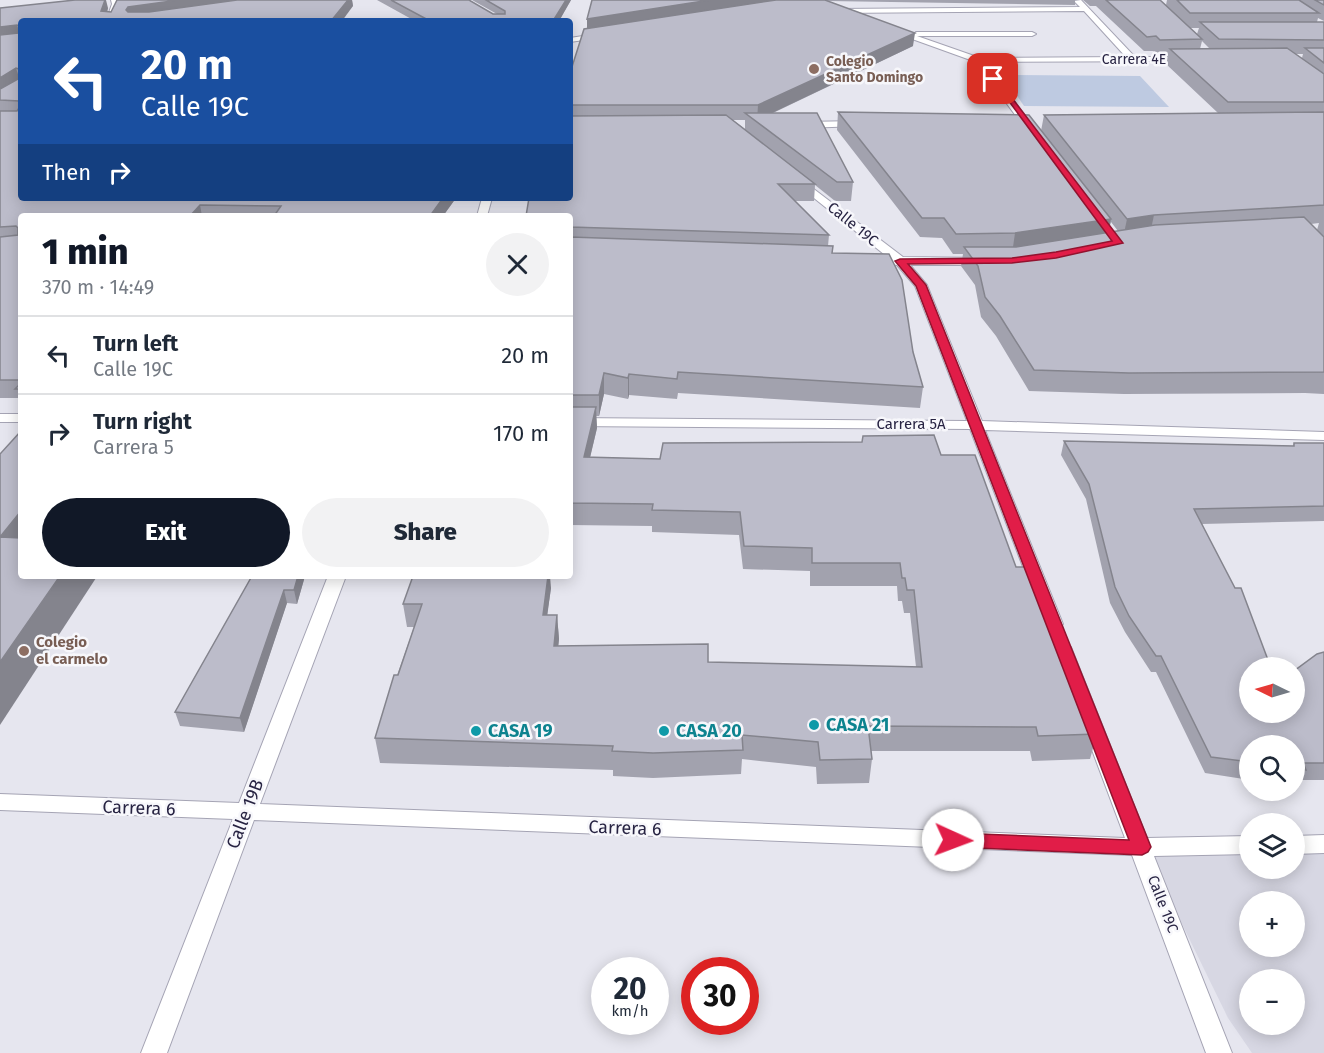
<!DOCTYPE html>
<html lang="en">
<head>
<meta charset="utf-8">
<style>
  :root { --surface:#fff; --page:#f2f2f3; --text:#1f2937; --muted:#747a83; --line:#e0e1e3; --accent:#111827 }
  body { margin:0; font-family:"Fira Sans",sans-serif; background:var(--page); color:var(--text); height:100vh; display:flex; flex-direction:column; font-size:22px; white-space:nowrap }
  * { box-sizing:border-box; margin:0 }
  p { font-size:20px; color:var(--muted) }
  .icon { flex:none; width:33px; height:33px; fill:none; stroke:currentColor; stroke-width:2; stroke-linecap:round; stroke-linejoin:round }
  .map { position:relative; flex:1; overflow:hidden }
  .sheet { position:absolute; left:18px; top:213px; width:555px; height:366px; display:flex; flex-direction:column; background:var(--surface); border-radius:6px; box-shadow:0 3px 15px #0003 }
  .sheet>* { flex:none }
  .guide { position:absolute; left:18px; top:18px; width:555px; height:183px; border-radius:6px; box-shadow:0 3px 15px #0003; background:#1a4fa0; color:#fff; overflow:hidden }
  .needle { width:39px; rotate:275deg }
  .buttons { position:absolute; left:1239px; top:657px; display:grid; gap:12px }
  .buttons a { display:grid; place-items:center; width:66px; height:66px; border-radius:50%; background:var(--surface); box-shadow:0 3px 15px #0003; font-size:30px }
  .speed { position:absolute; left:591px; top:957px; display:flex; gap:12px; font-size:30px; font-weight:700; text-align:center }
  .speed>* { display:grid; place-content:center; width:78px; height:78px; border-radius:50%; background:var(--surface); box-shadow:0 3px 15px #0003; line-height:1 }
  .speed small { font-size:15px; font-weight:400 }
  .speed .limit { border:9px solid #d22; background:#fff; color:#111 }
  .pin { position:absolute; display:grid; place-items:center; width:51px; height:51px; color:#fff; margin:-26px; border-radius:12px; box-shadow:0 3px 9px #0006 }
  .me { position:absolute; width:66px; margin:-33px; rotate:92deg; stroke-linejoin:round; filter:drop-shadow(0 0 4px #0008) }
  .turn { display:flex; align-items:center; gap:21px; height:126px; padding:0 24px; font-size:27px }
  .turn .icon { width:78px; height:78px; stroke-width:2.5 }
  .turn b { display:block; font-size:42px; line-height:51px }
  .then { display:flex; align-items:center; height:57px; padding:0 24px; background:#0003; gap:12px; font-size:22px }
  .round { display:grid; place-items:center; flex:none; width:63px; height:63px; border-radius:32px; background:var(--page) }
  .summary { display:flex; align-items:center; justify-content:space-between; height:102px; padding:0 24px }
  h1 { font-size:36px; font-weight:800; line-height:45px; color:var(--accent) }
  .cta { display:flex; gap:12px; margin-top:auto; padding:12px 24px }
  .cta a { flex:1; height:69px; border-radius:36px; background:var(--accent); color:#fff; font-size:24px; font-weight:800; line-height:69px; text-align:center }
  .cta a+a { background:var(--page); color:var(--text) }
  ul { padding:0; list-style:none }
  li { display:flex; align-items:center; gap:18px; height:78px; padding:0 24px; border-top:2px solid var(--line) }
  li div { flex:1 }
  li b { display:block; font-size:22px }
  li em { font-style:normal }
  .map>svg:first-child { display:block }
</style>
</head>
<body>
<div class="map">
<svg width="1324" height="1053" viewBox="0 0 1324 1053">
  <rect width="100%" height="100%" fill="#e6e6ef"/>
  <path fill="#d7d7e3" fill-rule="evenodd" d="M1249,843L1250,868H1294L1295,844H1324V1053H1252L1228,1018L1160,879L1153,852ZM1250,902H1294V946H1250ZM1250,980H1294V1024H1250Z"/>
  <polygon fill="#becae1" points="1003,75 1140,76 1169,107 1024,106"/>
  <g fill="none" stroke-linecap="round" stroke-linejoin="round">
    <g stroke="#a5a4b4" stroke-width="2">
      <g id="minor">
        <polygon points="111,0 119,0 120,4 114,21 106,21 112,4"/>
        <polygon points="1081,0 1135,57 1188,57 1192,59 1188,61 985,62 1038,133 1033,136 1030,135 976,62 890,31 894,29 913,35 916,32 1032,32 1036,34 1032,36 917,36 980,58 1126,57 1084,11 836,13 832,11 836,9 1080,7 1074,1"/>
        <polygon points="602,33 606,35 605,37 570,42 570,38"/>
        <polygon points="858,121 861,122 861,126 803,128 798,125 803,122"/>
        <polygon points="798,177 903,257 987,258 989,261 983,265 910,265 927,285 982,421 1324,432 1324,440 985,430 1063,624 1060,628 1048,628 1045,624 970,429 570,426 570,418 967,421 915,286 897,265 891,264 890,259 794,182 794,178"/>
        <polygon points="482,198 492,198 487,216 477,216"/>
        <rect x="0" y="414" width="21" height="8"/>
        <polygon points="328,576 346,576 260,804 1125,838 1055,651 1057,647 1064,645 1071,647 1147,838 1250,836 1250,854 1154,856 1232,1053 1206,1053 1132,855 254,820 167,1053 141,1053 233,819 0,810 0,794 239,803"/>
        <polygon points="1324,835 1324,853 1294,854 1294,836"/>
      </g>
    </g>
    <use href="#minor" fill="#fff" fill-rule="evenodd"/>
  </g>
  <g fill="#a2a2ae" fill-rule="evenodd">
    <polygon points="117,0 352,0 353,6 21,198 456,198 443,216 21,216 21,406 18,398 0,398 0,8 108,8 107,11 111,12"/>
    <polygon points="377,0 469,0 493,14 497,14 472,0 571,0 559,21 415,21"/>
    <path d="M592,0H1075V5L828,1L913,46L773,113L853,182L851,201H835L815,185L814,201H795L829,235L828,246L832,253L913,352L923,387L920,408L678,393L677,399L629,395L628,399L604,394L599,416H596L597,428L590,457L660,459L941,455L1016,567L1074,667L1072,675L1097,734L1090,759L1032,761L1030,751H871L872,759L869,783L817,784L816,767L742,759L741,774L653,778L613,776V770L380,763L375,738L414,627H407L403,604L551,588L547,615H557L559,639L558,646L708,644V662L916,667L910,613H904L902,601H898L897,586H810V571L743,569L739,535L652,532V526L570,525V73L587,28V19ZM733,120H745V129Z"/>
    <path d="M1083,0H1160L1166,5L1167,0H1324V21L1318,18L1317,22H1324V394L1305,393L1124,394L1029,391L996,336L981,317L975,285L961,266L963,254H953L942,238L920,237L837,130L838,112L1041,131L1044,115L1218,113L1166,64L1168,54H1156L1153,51H1144L1096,6H1090ZM1190,28H1199L1197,34ZM1202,41L1210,49H1200ZM1296,54H1303L1302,58ZM1111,222L1118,231L1108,232ZM1319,223L1317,230L1311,224Z"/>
    <polygon points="1064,441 1293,446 1294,443 1324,443 1324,521 1202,524 1250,712 1324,652 1324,780 1302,780 1299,787 1294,786 1294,746 1250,746 1250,780 1205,773 1156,672 1151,672 1125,632 1110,603 1086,499 1061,455"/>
    <polygon points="252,576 305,576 297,604 287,603 244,732 180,726 175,712"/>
  </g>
  <g fill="#84848d">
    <polygon points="105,0 106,0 108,8 105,21 101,11"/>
    <polygon points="179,0 259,0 131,19 126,10 128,7"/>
    <polygon points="348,0 352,0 353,6 342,21 331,21"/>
    <polygon points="566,0 571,0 559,21 553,21"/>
    <polygon points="710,0 797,0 587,33 587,19"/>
    <polygon points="17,25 21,37 0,40 0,27"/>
    <polygon points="915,33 913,46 757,120 758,105"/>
    <polygon points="16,68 20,81 0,93 0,78"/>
    <polygon points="443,198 456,198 443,216 430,216"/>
    <polygon points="200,205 202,216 190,216"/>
    <polygon points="1154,215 1150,234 1123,238 1127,219"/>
    <polygon points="1111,219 1107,239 1012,254 1015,233"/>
    <polygon points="604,373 604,394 599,416 599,395"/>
    <polygon points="629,374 629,395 628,399 628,378"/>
    <polygon points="596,407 597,428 585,479 584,457"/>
    <polygon points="21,511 21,564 0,537"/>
    <polygon points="60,576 95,576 96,578 0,725 0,662"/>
    <polygon points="298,576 305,576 297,604 294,590"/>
    <polygon points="548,576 550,576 551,588 544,639 543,615"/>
    <polygon points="284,590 287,603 244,732 240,718"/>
    <polygon points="557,615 559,639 556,670 554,646"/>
  </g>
  <g fill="#bcbcca" stroke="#84848d" stroke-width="1.5">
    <polygon points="75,0 105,0 101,11 111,12 117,0 179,0 128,7 126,10 128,12 149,12 237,0 348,0 331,21 21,21 21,198 443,198 430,216 274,216 281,206 200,205 190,216 21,216 21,380 0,380 0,237 18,235 18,228 16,226 0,227 0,111 17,111 19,108 19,101 0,100 0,89 18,79 19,69 16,68 0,78 0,35 18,33 20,27 17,25 0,27 0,8"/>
    <polygon points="391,0 469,0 493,14 505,14 505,11 486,0 566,0 553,21 430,21"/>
    <polygon points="592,0 710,0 587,19"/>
    <polygon points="776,0 825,0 915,33 758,105 570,105 570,73 584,29"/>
    <polygon points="1106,0 1160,0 1202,39 1160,40 1156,36 1147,37"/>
    <polygon points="1177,0 1299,0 1319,13 1190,13"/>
    <polygon points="1315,0 1324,0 1324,5"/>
    <polygon points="1200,22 1324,22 1324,40 1219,39"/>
    <polygon points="1287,48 1324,74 1324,102 1228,102 1170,49"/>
    <polygon points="1305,48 1324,48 1324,63"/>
    <polygon points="838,112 1029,115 1111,219 1015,233 956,234 944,218 922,218"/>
    <polygon points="1324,112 1324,205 1154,215 1127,219 1044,115"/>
    <polygon points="745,113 817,113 853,182 837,182"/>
    <polygon points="726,115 815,184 778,184 829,235 570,227 570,216 526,216 529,198 570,198 570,116"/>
    <polygon points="1304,217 1324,237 1324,372 1129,373 1034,370 1000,316 985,297 978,266 964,247 1016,247 1155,225"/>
    <polygon points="570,237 833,246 832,253 889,254 902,280 913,352 923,387 678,372 677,379 629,374 628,378 604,373 599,395 570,395"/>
    <polygon points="21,383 21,389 15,389"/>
    <polygon points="570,407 596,407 584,457 660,459 663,443 862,442 863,436 934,435 941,455 975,455 1016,567 1030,567 1071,660 1074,667 1069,668 1097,734 1038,736 1036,727 868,726 872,759 820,760 818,742 742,735 743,750 653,753 612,751 613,746 375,738 394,675 398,675 422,604 403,604 413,576 548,576 543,615 557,615 554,646 708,644 708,662 922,667 914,590 907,590 905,578 902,578 900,563 812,563 812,548 744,546 740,512 652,510 653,504 570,503"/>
    <polygon points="21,431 21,511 0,537 0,454"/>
    <polygon points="1064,441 1294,446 1294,443 1324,443 1324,506 1194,509 1235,588 1241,588 1271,668 1250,668 1250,712 1294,712 1294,671 1317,654 1324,652 1324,763 1303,763 1306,770 1294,769 1294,746 1250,746 1250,762 1211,757 1161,656 1156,656 1129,616 1115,587 1089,484"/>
    <polygon points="0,537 21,538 21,576 60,576 0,662"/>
    <polygon points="252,576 298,576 294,590 284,590 240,718 175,712"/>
  </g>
  <polygon fill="#e11d48" stroke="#92132f" stroke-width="1.5" points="991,77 996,77 1123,243 1056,258 1012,263 908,264 926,285 1151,847 1148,852 1142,855 953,847 946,845 944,840 946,835 953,833 1129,840 916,286 895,261 900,259 1012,258 1056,252 1112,241"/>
  <g fill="#8d6e63" stroke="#f7f7fb" stroke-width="2">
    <circle cx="814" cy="69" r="6"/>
    <circle cx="24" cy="651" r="6"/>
  </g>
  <g fill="#0f9aa8" stroke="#f7f7fb" stroke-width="2">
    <circle cx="814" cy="725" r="6"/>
    <circle cx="476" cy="731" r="6"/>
    <circle cx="664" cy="731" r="6"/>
  </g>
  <g text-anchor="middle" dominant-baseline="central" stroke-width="5" stroke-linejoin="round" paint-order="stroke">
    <g font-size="14" fill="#272342" stroke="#f7f7fb">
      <text x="1134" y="59">Carrera 4E</text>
    </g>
    <g font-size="14" font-weight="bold" fill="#785e54" stroke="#f7f7fb" text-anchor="start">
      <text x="826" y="61">Colegio<tspan x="826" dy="16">Santo Domingo</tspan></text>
    </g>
    <g font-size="15" fill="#272342" stroke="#f7f7fb">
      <text transform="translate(853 224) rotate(39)">Calle 19C</text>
      <text x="911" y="424">Carrera 5A</text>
      <text transform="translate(1163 904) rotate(69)">Calle 19C</text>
    </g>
    <g font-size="15" font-weight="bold" fill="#785e54" stroke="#f7f7fb" text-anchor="start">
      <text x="36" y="642">Colegio<tspan x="36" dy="17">el carmelo</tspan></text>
    </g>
    <g font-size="18" font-weight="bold" fill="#0d838f" stroke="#f7f7fb" text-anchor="start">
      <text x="826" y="725">CASA 21</text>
      <text x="488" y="731">CASA 19</text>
      <text x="676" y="731">CASA 20</text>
    </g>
    <g font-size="18" fill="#272342" stroke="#f7f7fb">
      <text transform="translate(139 808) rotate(2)">Carrera 6</text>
      <text transform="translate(245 814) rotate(-69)">Calle 19B</text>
      <text transform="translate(625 828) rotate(2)">Carrera 6</text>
    </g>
  </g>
</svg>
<div class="buttons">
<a><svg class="needle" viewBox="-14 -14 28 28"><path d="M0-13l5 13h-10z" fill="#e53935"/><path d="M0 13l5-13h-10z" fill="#747a83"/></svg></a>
<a><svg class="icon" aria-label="search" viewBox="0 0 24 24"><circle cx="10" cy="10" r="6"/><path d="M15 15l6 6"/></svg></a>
<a><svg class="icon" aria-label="layers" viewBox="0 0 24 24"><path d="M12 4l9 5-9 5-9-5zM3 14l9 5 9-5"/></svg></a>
<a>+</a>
<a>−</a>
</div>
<div class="speed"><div>20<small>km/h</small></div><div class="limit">30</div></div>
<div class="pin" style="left:993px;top:79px;background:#d93025"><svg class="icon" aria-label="arrive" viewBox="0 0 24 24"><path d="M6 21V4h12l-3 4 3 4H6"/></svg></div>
<svg class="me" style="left:953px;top:840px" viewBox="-20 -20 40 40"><circle r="19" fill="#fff"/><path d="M0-13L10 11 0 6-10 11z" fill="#e11d48"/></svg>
<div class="guide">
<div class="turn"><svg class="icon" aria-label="left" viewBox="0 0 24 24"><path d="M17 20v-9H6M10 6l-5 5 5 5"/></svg><div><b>20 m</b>Calle 19C</div></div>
<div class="then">Then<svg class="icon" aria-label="right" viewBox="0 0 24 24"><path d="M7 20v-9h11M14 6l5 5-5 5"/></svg></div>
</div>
<section class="sheet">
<div class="summary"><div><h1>1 min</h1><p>370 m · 14:49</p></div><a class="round"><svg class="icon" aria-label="close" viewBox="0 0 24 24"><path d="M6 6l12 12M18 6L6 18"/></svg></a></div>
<ul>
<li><svg class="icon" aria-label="left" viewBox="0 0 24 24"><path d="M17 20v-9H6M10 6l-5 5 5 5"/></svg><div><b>Turn left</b><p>Calle 19C</p></div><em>20 m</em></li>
<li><svg class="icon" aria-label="right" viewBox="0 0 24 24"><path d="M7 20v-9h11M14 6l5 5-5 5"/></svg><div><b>Turn right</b><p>Carrera 5</p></div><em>170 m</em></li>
</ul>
<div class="cta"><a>Exit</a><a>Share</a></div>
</section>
</div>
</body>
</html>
